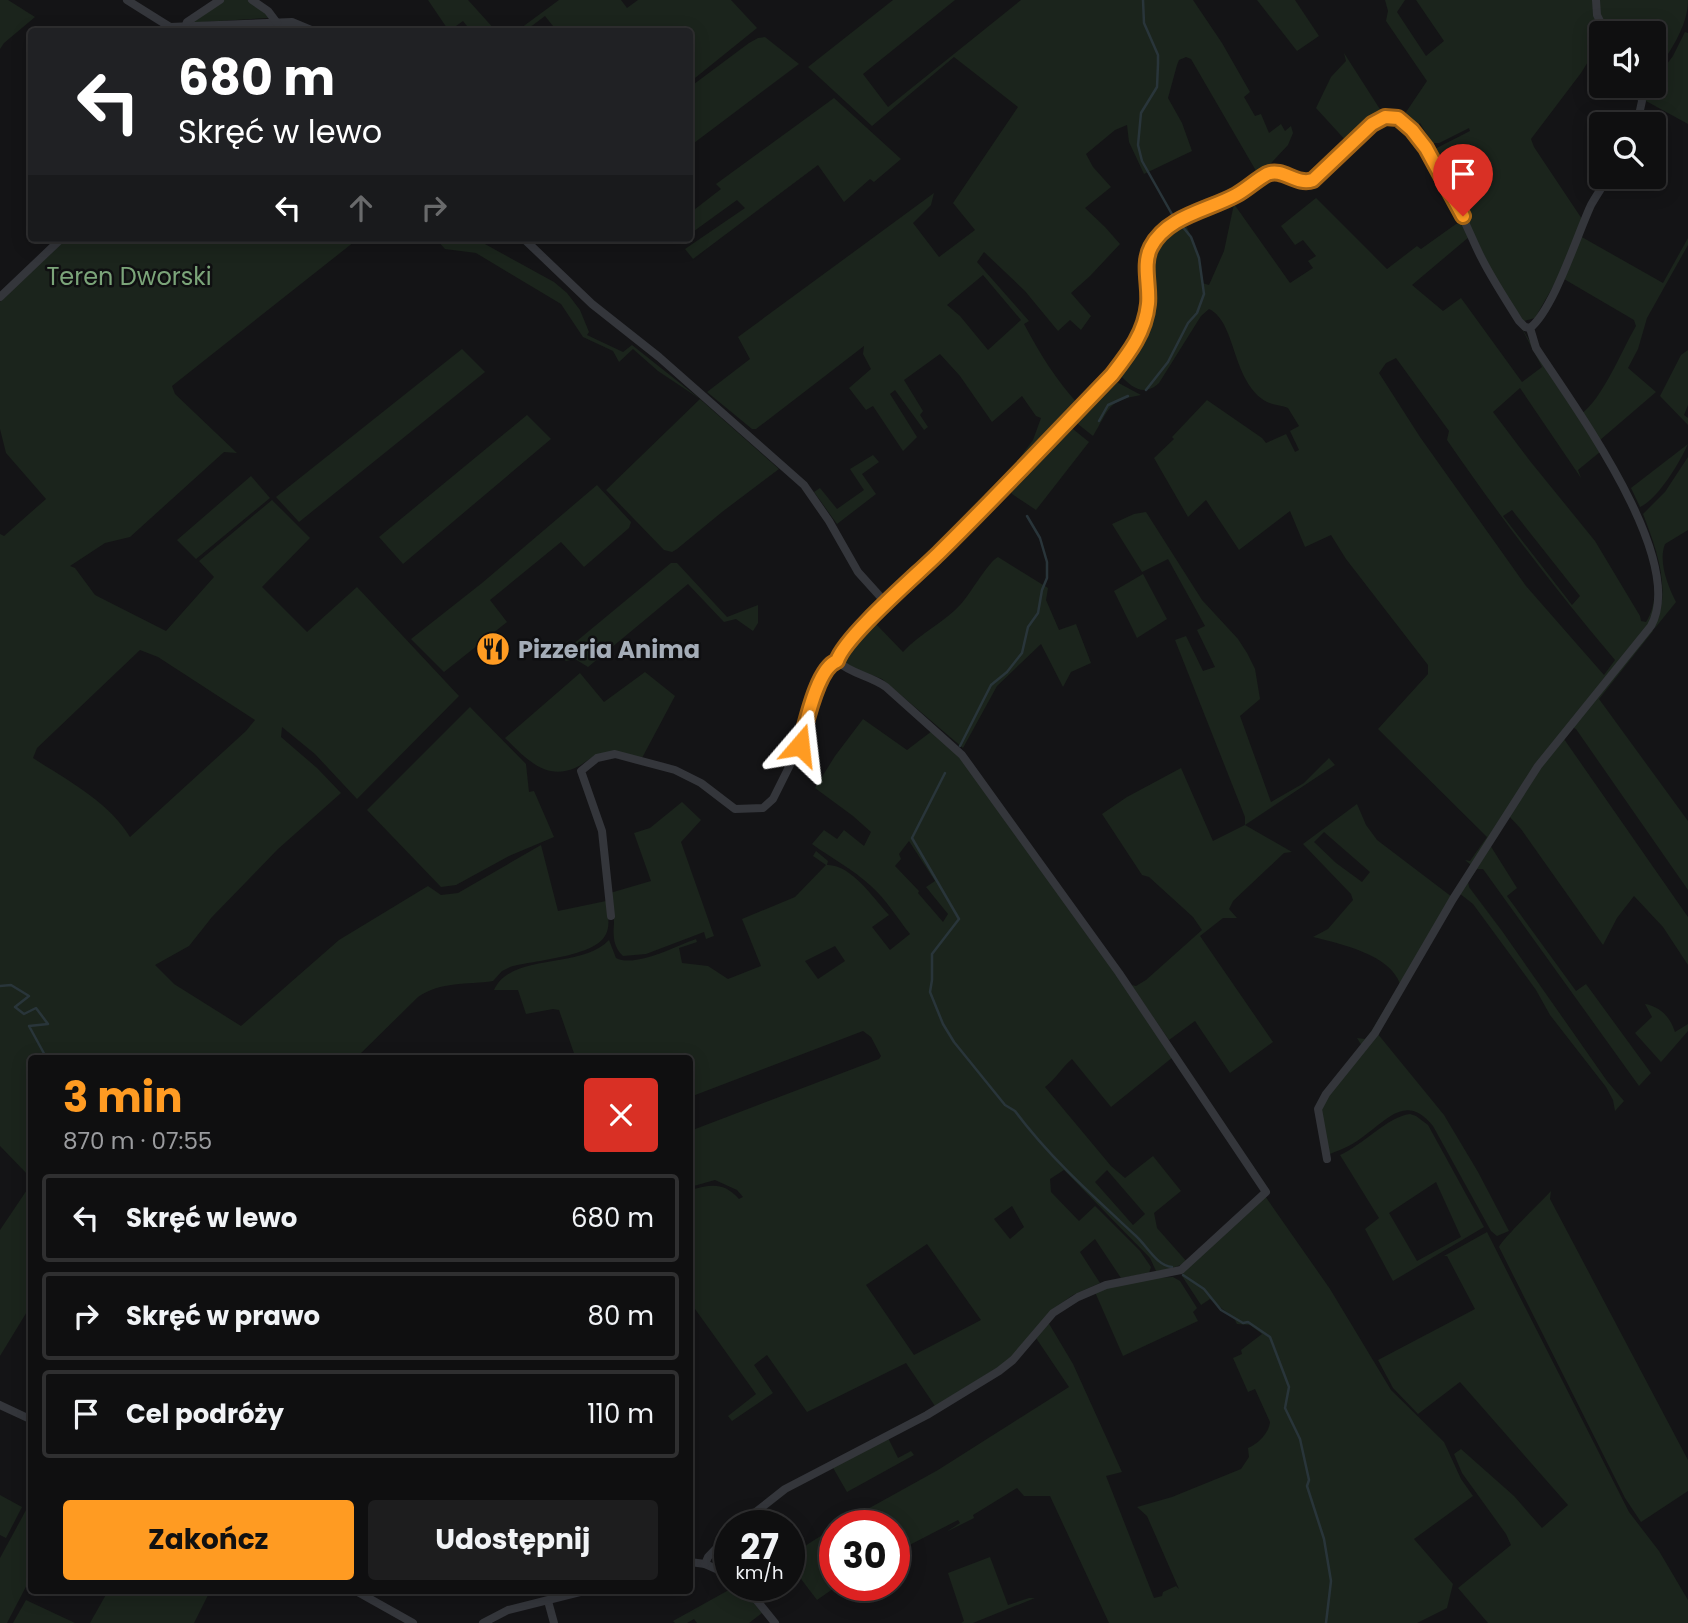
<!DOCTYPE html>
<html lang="pl">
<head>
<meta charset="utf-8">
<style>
  :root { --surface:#0f0f10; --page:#1d1d1e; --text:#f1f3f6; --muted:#9b9c9f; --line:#2f2f30; --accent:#ff9b22 }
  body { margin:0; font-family:Poppins,sans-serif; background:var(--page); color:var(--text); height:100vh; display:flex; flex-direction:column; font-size:26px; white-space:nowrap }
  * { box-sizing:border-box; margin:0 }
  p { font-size:23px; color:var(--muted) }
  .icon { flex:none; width:38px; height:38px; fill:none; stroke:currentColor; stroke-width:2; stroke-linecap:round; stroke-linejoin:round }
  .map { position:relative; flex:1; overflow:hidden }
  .drawer { position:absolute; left:28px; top:1055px; width:665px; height:539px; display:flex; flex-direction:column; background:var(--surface); border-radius:7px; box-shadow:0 4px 18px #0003,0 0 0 2px var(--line) }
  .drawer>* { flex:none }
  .top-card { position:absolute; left:28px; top:28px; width:665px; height:214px; border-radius:7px; box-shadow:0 4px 18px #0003,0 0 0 2px var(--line); background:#202124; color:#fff; overflow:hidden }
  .tools { position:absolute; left:1589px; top:21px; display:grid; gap:14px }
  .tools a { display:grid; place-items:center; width:77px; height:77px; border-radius:7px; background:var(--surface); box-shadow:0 4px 18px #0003,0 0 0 2px var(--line); font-size:35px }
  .speed { position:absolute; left:714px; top:1510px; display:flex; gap:14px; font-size:35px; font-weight:700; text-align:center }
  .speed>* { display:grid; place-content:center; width:91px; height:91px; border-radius:50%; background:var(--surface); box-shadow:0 4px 18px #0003,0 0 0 2px var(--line); line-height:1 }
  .speed small { font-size:18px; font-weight:400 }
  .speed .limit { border:10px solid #d22; background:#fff; color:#111 }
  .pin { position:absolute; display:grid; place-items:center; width:60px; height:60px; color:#fff; margin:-72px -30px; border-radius:50% 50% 50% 0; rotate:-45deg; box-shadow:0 0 7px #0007 }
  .pin .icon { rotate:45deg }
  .me { position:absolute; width:77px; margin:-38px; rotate:17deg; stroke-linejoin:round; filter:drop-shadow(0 0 5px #0008) }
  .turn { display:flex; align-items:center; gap:24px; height:147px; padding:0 35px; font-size:32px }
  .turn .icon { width:91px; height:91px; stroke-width:2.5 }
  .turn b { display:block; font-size:49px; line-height:60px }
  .lanes { display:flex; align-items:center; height:66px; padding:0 35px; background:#0003; justify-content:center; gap:35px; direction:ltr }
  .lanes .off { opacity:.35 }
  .round { display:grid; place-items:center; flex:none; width:74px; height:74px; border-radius:7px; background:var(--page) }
  .headline { display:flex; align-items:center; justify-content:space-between; height:119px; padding:0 35px }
  h1 { font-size:42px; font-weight:700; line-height:52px; color:var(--accent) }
  .button { display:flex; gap:14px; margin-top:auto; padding:14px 35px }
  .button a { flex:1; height:80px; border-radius:7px; background:var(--accent); color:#111; font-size:28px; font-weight:700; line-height:80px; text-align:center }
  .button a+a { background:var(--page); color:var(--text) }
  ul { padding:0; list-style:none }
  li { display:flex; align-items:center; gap:21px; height:88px; margin:0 14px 10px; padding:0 21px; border:4px solid var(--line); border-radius:7px }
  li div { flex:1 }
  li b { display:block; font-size:26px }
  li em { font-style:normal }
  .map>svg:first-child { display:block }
</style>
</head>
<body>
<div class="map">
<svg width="1688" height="1623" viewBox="0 0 1688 1623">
  <rect width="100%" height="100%" fill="#141416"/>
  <g fill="#1b241c" fill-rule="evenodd">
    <polygon points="0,0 8,0 35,17 4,43 0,49"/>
    <polygon points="224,0 248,0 268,13 268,18 187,23"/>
    <polygon points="428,0 468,0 496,31 471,31 463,21 449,31"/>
    <polygon points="559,0 621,0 627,8 638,0 731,0 757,28 690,82 690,32 557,31 545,16 525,31 517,31"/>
    <path d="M893,0H955L863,74L888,107L1021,0H1193L1222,43L1250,92L1244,97L1255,116L1261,114L1269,133L1281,124L1285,131L1291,126L1293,133L1288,145L1259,176L1191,59L1186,57L1179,60L1177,65L1168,98L1182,123L1192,151L1144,174L1129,142L1127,125L1115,130L1086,154L1093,167L1111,187L1085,208L1105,227L1120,244L1090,276L1071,293L1091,316L1081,330L1070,320L1058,331L1025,291L984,252L977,262L1029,321L1024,324C1040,354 1056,380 1079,405L1015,472L1012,468L1033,440L1041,418L1036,416L1022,396L992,422L960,376L940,354L904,380L923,411L920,415L928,427L924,430L895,390L890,394L917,437L903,451L873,406L866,410L849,388L871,369L863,354L864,346L756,429H752L707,392L750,359L738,337L934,193L931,205L913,223L939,257L975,230L953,203L1018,107L954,57L872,126L808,67ZM983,275L1021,320L988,350L960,316L947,305Z"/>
    <polygon points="1257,0 1295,0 1319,36 1297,51"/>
    <polygon points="1385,0 1405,0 1397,12 1426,56 1444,41 1416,0 1593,0 1602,33 1601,41 1581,73 1531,139 1534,147 1582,219 1559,276 1535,318 1524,321 1519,317 1503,293 1429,152 1470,131 1469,128 1439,143 1432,143 1420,123 1413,127 1402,118 1427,81 1386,21 1388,11"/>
    <path d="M1599,0H1688C1688,27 1669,53 1654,75V33H1609L1600,16Z"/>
    <path d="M1685,32L1688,33V124L1646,101C1643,94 1646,91 1650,86H1654V81L1673,56Z"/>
    <polygon points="765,37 799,64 690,146 690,87 749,43 758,38"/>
    <polygon points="1344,53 1383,114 1348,143 1316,108 1331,77 1346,61"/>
    <polygon points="834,98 901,159 874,182 870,179 844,202 818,165 693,259 685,249 745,208 737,200 690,234 690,213 721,189 716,184"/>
    <path d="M1316,198L1387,269L1417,246L1421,249L1456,224H1463L1469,237L1412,285L1443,311L1461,298L1522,382L1542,367L1520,325C1532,345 1544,365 1557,385C1594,440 1688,557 1649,626L1533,768L1471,865L1465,860L1470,861L1487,837L1378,729L1428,674V665L1346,559L1331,535L1305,547L1290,511L1239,550L1206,500L1188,517L1154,458L1174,439L1172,437L1207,400L1262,438L1266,443L1286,434L1295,452L1299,450L1290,431L1299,426L1288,408C1282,405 1273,405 1267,402C1231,382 1237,322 1209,309L1201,316L1159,383C1144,397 1132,388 1119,374L1120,368C1132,351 1143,336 1148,315C1158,273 1132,247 1184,220L1199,256L1202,283L1209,285L1224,251L1234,204L1290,283L1313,268L1308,261L1316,256L1303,240L1295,245L1281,226ZM1396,358L1449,431L1447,440C1500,517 1555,589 1615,660L1604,675L1526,586L1420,437L1379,373L1386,363ZM1520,388L1581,478L1578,470L1600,452C1625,491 1675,577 1646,622L1641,621L1640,616L1595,541L1530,461L1493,412ZM1512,510L1580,596L1572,605L1503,516Z"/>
    <path d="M1580,236L1663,283L1688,238V245L1647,318L1638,349L1628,368L1656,392L1600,440L1581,414C1602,400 1623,348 1636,326L1634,320L1564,279Z"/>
    <path d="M67,238H359L172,386L175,394L237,453L224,452L130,537L105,543L70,566L75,568L95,595L166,631L214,577L199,561L272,500L310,538L262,587L307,632L357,587L459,696L357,799L315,754L282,727L281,737L317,768L341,793L278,849L212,917L189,946L155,965L174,984L241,1026L339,940L428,886L441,895L458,893L541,845L558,911L606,901C607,912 611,924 606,934C596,957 533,960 510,967L502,971L493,981C467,985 441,981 418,997L355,1059H32L31,1178L0,1146V534L4,536L46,499L6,453L0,429V302ZM140,650L158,657L255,720L246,731L130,837C109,802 67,780 33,758L37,748Z"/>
    <polygon points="435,238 474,238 554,282 567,293 580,310 589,332 587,335 623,352 632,345 700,399 779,469 722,512 677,549 672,552 664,550 606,490 700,399 658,371 633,349 619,362 613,351 583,337 561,304 476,253 445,249"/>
    <polygon points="462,349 485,372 299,522 276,497"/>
    <polygon points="1688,350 1688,405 1684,415 1688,418 1688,425 1660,396 1681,355"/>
    <path d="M1113,380L1141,395C1107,401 1110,408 1093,436L1078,424L1077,416Z"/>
    <polygon points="527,415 551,439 403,564 379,537"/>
    <polygon points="1068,425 1089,442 1036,510 1012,494 1009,486"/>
    <path d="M1688,444C1680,462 1658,499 1640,507L1631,488Z"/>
    <polygon points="873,455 879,462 862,474 876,494 837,524 814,492 820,488 837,509 864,490 850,469"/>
    <path d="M1688,457V530L1665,544C1658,562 1668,586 1676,602L1655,628L1654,626C1673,592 1656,548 1643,514L1665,492Z"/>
    <polygon points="251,476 270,498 196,559 177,540"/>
    <polygon points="597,485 631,522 629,528 584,567 561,542 490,600 507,622 444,672 411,639 482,583"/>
    <polygon points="1146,512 1202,600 1238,639 1247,653 1255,669 1260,699 1240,716 1271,802 1304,783 1329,758 1335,765 1245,825 1292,852 1284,853 1233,901 1229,909 1237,918 1223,918 1200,936 1273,1042 1230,1073 1195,1021 1169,1040 1131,985 1136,986 1146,980 1202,930 1193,917 1149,877 1142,875 1102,814 1127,797 1181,768 1213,841 1245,825 1245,817 1175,640 1186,636 1203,671 1215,667 1197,630 1205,626 1168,559 1142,572 1112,524 1134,514"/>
    <path d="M998,557L1048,588L1046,600L1059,630L1076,624L1091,663L1071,672L1063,687L1041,644L997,686L963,748L882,679L846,665L843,657L849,646L874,622L903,652C920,633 944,623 961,604C971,593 988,562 998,557Z"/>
    <polygon points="671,563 677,563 727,617 758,605 758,623 753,631 736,619 724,622 688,584 588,667 575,659 566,661 560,655"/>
    <polygon points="1143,574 1167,619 1137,638 1114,591"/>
    <polygon points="1651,629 1653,631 1599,699 1688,821 1688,890 1576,729 1572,727"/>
    <path d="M645,672L675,696L642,758C629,757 611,752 599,755C591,756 583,765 575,768C544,781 525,757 505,738L580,673L604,702Z"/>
    <polygon points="470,707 526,764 529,792 534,791 554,837 509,856 456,885 441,887 367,810"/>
    <path d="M863,719L907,750L932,731L959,756L1135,1001L1173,1057L1111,1107L1072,1059C1061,1068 1057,1078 1045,1087L1111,1166L1125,1178L1153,1156L1181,1191L1154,1213L1157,1228L1187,1262L1171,1269L1156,1271L1150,1258L1064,1170L1050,1179L1051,1192L1079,1221L1095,1206L1140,1251L1151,1267L1149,1273L1121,1278L1095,1239L1080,1252L1100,1283L1073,1295L1053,1309L1010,1360L935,1406L906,1363L807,1412L767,1355L754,1365L773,1393L732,1421L728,1416L756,1394L690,1302V1190C710,1185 723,1181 739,1199L743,1197L737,1190L715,1180L690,1187V1131L879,1059L881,1056L871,1037L863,1031L690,1097V1059H576L559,1010L553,1009L526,1014L518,990H494C511,952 581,970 609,940L616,958C635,968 676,946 696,939L697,942L679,948L682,963L708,966L728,979L761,966L742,919L795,897L826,865L813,856L816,851L828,861L827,865C851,864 874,899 889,915L872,927L890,950L910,934C897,918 886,899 871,886C853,869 831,858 812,844L824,830L837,839L844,830L864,846L871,832L853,816L815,788L835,756ZM909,841L935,881L926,887L948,914L943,922L918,893L919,891L895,866L901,859L899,854ZM835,946L845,961L818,979L805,961ZM1107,1170L1145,1214L1133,1225L1095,1182ZM1012,1206L1024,1227L1010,1239L994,1219ZM927,1244L981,1320L914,1355L866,1285Z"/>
    <polygon points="1564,739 1688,917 1688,965 1663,927 1634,896 1617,918 1603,945 1521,829 1508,815 1536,772"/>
    <path d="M682,802L701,820L681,842L714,936L706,939L704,932L646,954L623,956C613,947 613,935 614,923C614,913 611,902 610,893L651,881L634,833L650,828Z"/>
    <path d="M1357,804L1366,825L1377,840L1452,897L1369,1036L1362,1046L1357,1038L1365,1039L1370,1033L1400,984C1390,954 1340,944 1313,937L1328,929L1353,900L1351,894L1303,844ZM1324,832L1370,872L1362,882L1336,863L1314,842Z"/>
    <polygon points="1490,845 1517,888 1507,896 1576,991 1586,984 1651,1073 1639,1086 1483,869 1477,869 1468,882 1469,887 1502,931 1607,1081 1624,1101 1615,1111 1613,1100 1606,1087 1550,1015 1536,990 1473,904 1459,893"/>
    <path d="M1645,1004C1661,1007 1670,1017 1675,1032L1688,1024V1031L1661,1062L1635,1033L1652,1017Z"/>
    <path d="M1377,1033L1444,1115L1478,1172L1509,1231L1497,1236L1491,1231L1433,1126C1407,1094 1389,1118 1364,1136C1354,1144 1343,1149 1330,1154L1328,1152L1319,1116L1322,1104Z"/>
    <path d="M1410,1114L1416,1116L1428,1125L1484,1227L1393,1281L1365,1229L1379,1218L1340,1155C1363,1145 1387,1117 1410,1114ZM1436,1182L1461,1237L1417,1261L1389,1213Z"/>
    <polygon points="31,1184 31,1311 28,1310 0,1356 0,1230"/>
    <path d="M1551,1191L1550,1199L1688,1460V1491L1641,1522L1625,1498L1499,1247C1501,1240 1542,1201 1551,1191Z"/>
    <path d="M1265,1196L1330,1289L1391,1390L1444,1442L1461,1479L1473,1496L1414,1539L1453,1584L1447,1608L1417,1623H1109L1050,1496H1024L1017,1488L973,1515L974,1518L946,1532L960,1523L958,1520L894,1553V1526H837L938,1470L1069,1387L1036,1338L1048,1322L1073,1364L1122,1472L1106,1476L1154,1598L1162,1596L1163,1592L1176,1586L1179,1589L1147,1516L1137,1507L1172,1497L1241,1469L1249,1457L1248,1448C1258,1444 1269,1433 1270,1422L1255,1389L1248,1392L1233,1358L1242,1354L1241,1350L1262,1334L1250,1325L1237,1324L1234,1318L1210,1299L1201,1305L1182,1276V1272Z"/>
    <polygon points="1487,1232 1629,1512 1659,1551 1688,1600 1688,1623 1488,1623 1458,1588 1511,1545 1506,1534 1462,1473 1454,1454 1461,1449 1514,1496 1542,1528 1568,1505 1460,1382 1418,1414 1393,1388 1378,1360 1475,1309 1447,1256 1444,1256"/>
    <path d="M1173,1277L1180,1281L1197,1308L1193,1312L1198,1321L1123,1356L1095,1292C1120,1283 1147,1278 1173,1277Z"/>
    <polygon points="888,1438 898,1458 911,1451 914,1455 847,1492 832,1466"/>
    <polygon points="0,1495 22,1507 6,1538 0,1535"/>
    <polygon points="31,1501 31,1577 7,1623 0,1623 0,1558"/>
    <polygon points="835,1527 835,1586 837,1586 817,1600 789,1563 789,1556"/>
    <polygon points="990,1557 1008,1605 1029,1598 1035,1598 973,1623 961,1623 964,1621 948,1573"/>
    <polygon points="736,1586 740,1586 762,1613 749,1623 697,1623 694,1619 687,1623 675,1623 673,1621"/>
    <polygon points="108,1591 210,1591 194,1623 90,1623"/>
    <polygon points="26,1600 75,1623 13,1623"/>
  </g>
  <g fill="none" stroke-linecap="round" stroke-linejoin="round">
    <g stroke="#29353a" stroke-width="2.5">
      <polyline points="1143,0 1144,23 1158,55 1158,64 1157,87 1141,113 1138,145 1142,161 1173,216"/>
      <polyline points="1146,390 1168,362 1188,323 1197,313 1204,294 1199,258 1191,237 1182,226"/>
      <polyline points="1099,421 1108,405 1128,396"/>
      <polyline points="960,746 991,685 1007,672 1022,653 1028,627 1038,613 1042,590 1047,578 1047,562 1040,538 1027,516"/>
      <path d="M945,773L912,838L959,919L932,954V980L930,992L943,1024L954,1042L1005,1105L1015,1111C1050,1158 1094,1197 1136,1236C1147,1246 1157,1266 1172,1267"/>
      <polyline points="0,986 11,985 29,996 15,1007 24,1014 36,1008 48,1024 29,1026 47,1059"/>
      <polyline points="1183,1275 1204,1289 1221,1310 1243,1323 1248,1322 1270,1337 1289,1387 1285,1408 1300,1439 1309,1480 1307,1486 1324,1539 1331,1581 1326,1623"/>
      <polyline points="542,1591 554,1594"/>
    </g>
    <g stroke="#34363b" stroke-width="8">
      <polyline points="127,0 170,27 292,22 316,32"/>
      <polyline points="252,0 268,11 277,23"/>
      <polyline points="1596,0 1597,15 1606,33"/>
      <polyline points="185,27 187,22 220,0"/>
      <polyline points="1637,124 1642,101 1639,86"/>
      <polyline points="523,238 592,304 659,357 804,485 829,521 858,572 886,603"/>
      <polyline points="0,297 62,238"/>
      <path d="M611,916L602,831L581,771L597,758L615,754L675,770L701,783L735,809L763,808L773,799L800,745L819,682L829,664L837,661C845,636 915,577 936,556C996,497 1054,435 1112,375C1128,353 1145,333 1148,304C1150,286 1142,264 1151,247C1168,214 1212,209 1241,193C1250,187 1258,179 1267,174C1283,167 1296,186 1313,179C1332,165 1364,122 1385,117C1421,109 1467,230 1481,257C1492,279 1506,300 1519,321L1525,327L1530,328"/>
      <path d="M1327,1159L1318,1109L1326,1094L1375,1033L1453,899L1538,766L1651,626C1688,559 1573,405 1536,348L1530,328C1554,309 1577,235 1591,205C1596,196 1603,186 1608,177"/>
      <polyline points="0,1405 32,1420"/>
      <path d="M738,1526L785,1489L927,1415L999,1371L1013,1360L1053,1313L1078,1297L1106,1285L1181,1270L1266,1192L1119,973L962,755L886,687C871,676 851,674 837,661"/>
      <polyline points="690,1562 705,1564 730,1575"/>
      <polyline points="705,1564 708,1557 730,1534"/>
      <polyline points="745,1586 775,1623"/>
      <polyline points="356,1591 413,1623"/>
      <polyline points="548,1601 554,1623"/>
      <polyline points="483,1623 508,1610 584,1591"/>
    </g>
  </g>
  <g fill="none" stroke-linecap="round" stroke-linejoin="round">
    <g stroke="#a66516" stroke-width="18">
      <path id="route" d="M800,745C806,724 817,668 837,661C845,636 918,574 940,552C999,494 1055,434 1112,375C1129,353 1145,333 1148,304C1150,286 1142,264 1151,247C1167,216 1209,210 1236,195C1247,189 1256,180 1267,174C1283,167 1296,186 1313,180L1372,124L1385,117L1398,118L1412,130L1426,148L1463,216"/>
    </g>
    <use href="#route" stroke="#ff9b22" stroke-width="12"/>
  </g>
  <defs>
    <g id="restaurant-disc" transform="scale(1.75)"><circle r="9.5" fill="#ff9b22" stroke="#0f0f11"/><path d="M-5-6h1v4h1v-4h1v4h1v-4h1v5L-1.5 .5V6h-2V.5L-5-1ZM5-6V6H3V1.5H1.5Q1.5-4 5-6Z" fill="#111"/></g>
  </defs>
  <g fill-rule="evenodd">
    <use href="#restaurant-disc" x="493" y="649"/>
  </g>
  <g text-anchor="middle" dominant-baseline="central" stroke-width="5" stroke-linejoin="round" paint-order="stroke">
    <g font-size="24" fill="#7ba479" stroke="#0f0f11">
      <text x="129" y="276">Teren Dworski</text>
    </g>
    <g font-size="24" font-weight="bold" fill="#a4acb7" stroke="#0f0f11" text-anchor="start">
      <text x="518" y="649">Pizzeria Anima</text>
    </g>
  </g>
</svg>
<div class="tools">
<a><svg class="icon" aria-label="sound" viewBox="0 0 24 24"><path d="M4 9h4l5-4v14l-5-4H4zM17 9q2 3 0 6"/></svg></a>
<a><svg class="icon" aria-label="search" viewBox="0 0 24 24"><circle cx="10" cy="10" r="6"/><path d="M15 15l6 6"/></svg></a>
</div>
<div class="speed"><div>27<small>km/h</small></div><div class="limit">30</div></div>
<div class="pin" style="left:1463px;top:216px;background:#d93025"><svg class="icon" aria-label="arrive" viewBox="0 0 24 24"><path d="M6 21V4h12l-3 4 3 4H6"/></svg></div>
<svg class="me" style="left:800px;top:745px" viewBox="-20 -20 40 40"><path d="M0-17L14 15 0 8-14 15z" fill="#ff9b22" stroke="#fff" stroke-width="4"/></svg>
<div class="top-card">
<div class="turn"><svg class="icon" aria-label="left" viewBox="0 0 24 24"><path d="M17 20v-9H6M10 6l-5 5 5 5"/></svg><div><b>680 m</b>Skręć w lewo</div></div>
<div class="lanes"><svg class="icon" aria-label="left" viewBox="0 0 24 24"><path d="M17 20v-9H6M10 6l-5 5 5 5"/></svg><svg class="icon off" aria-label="ahead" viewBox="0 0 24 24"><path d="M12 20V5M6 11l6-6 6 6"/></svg><svg class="icon off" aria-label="right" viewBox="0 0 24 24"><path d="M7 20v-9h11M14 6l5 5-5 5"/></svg></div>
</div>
<section class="drawer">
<div class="headline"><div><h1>3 min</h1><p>870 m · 07:55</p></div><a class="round" style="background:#d93025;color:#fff"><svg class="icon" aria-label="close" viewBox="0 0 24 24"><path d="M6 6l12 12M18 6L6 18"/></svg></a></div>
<ul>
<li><svg class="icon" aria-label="left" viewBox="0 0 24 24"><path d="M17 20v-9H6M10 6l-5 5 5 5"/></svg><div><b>Skręć w lewo</b></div><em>680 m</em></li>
<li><svg class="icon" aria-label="right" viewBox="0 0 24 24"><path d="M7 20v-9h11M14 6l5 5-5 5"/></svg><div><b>Skręć w prawo</b></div><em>80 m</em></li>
<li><svg class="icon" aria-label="arrive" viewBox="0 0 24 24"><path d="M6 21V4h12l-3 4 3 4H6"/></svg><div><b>Cel podróży</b></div><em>110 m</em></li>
</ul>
<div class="button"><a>Zakończ</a><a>Udostępnij</a></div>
</section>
</div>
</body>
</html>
